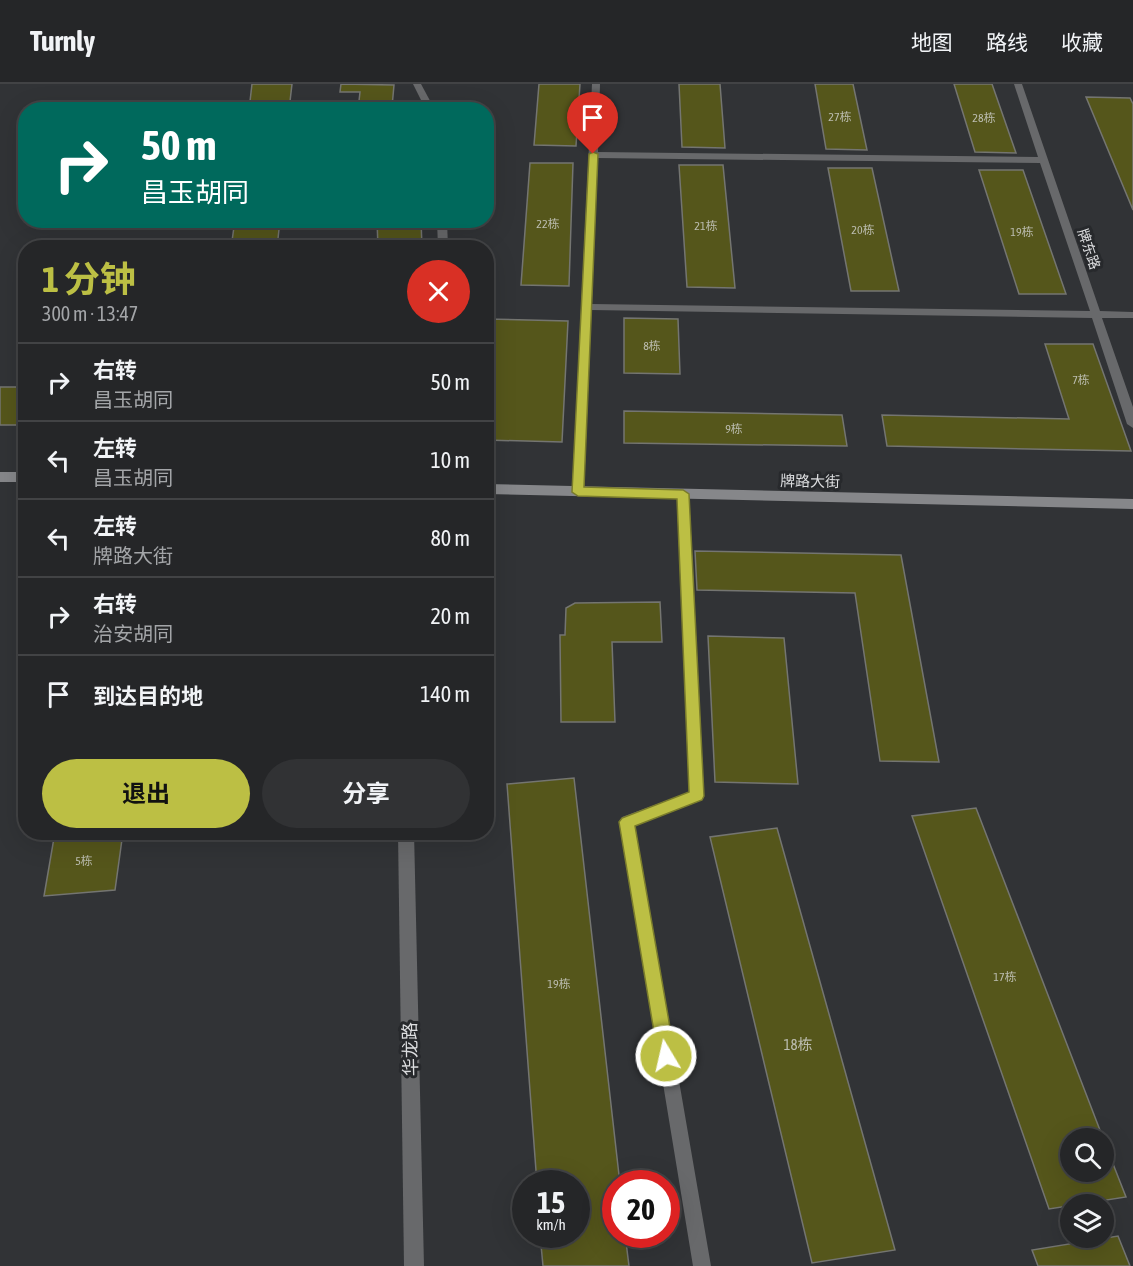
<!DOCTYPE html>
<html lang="zh">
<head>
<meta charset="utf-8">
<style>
  :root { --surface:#252628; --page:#313234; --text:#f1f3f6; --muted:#a3a5a8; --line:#424345; --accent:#bcbf44 }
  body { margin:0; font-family:"Asap Condensed","Noto Sans SC",sans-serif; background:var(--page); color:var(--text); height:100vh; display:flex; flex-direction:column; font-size:22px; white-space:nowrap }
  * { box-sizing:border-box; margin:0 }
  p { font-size:20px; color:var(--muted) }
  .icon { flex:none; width:33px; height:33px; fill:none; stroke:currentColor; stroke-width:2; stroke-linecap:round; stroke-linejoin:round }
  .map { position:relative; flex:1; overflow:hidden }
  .drawer { position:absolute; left:18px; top:156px; width:476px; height:600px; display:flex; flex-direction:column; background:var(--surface); border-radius:24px; box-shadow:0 6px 24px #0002,0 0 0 2px var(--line) }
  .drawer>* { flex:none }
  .top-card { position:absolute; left:18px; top:18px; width:476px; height:126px; border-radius:24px; box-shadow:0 6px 24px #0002,0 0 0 2px var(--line); background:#00695c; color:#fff; overflow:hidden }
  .controls { position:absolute; left:1060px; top:1044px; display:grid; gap:12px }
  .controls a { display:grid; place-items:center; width:54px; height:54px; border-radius:50%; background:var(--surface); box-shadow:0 6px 24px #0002,0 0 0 2px var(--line); font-size:30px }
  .speed { position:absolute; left:512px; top:1086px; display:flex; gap:12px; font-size:30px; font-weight:700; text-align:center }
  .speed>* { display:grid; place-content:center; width:78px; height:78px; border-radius:50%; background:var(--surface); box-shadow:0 6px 24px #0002,0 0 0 2px var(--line); line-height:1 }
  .speed small { font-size:15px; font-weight:400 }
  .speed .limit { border:9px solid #d22; background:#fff; color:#111 }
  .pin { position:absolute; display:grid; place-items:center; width:51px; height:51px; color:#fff; margin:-62px -26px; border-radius:50% 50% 50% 0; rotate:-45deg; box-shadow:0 0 6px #0007 }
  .pin .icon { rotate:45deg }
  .me { position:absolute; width:66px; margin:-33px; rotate:351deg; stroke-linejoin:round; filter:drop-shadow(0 0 4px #0008) }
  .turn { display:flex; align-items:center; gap:21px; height:126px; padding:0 24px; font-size:27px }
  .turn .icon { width:78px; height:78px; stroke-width:2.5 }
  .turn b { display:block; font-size:42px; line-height:51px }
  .round { display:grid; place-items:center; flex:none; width:63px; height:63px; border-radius:32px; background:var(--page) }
  .head { display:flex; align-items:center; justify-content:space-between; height:102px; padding:0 24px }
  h1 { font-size:36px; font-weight:700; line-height:45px; color:var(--accent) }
  .primary-button { display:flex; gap:12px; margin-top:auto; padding:12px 24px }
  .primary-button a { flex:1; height:69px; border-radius:36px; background:var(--accent); color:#111; font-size:24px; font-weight:700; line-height:69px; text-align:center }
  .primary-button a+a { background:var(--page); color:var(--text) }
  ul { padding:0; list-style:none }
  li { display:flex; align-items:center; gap:18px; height:78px; padding:0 24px; border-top:2px solid var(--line) }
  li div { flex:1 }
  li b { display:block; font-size:22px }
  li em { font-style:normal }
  header { display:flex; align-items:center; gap:36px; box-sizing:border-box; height:84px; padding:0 30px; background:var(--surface); border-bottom:2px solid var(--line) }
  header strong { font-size:28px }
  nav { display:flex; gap:33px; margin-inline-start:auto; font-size:21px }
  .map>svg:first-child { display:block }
</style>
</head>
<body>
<header>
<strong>Turnly</strong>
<nav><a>地图</a><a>路线</a><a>收藏</a></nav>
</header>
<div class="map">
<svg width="1133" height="1182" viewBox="0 0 1133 1182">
  <rect width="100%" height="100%" fill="#313336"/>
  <g fill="#55561b" stroke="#747571" stroke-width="1.5">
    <polygon points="252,0 292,0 289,26 249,26"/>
    <polygon points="341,0 394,1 392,23 418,23 418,26 358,26 360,8 340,8"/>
    <polygon points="539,0 580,0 576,62 534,61"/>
    <polygon points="679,0 720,0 725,64 682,63"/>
    <polygon points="815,0 853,0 867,66 826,65"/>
    <polygon points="954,0 992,0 1016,69 975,68"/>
    <polygon points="1086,13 1130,14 1133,20 1133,126"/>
    <polygon points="530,79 573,79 569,202 521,201"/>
    <polygon points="679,81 723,81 735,204 687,203"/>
    <polygon points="828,84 872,84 899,207 851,207"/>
    <polygon points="979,86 1023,86 1066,210 1019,210"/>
    <polygon points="235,136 280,136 277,164 231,164"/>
    <polygon points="377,136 421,136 422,164 378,164"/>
    <polygon points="624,234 678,235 680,290 624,289"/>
    <polygon points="486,235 568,237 562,358 486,356"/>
    <polygon points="1045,260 1093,260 1131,367 887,362 882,331 1069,335"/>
    <rect x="0" y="303" width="26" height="38"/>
    <polygon points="624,327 842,331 847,362 624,359"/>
    <polygon points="695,467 901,471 939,678 880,677 855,509 697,506"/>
    <polygon points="660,518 662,558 612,558 615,638 561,638 560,551 565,551 566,524 575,519"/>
    <polygon points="708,552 784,554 798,700 715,698"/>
    <polygon points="574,694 620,1100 615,1100 615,1150 625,1150 629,1182 543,1182 540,1150 576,1150 576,1100 537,1100 507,700"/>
    <polygon points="976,724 1103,1054 1071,1054 1071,1088 1104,1088 1104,1057 1126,1113 1049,1125 912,732"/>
    <polygon points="777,744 895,1166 812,1179 710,753"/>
    <polygon points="55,748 123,748 115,806 44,812"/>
    <polygon points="1118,1152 1130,1182 1038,1182 1032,1166"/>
  </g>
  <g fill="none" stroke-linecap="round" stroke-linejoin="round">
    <g fill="#68696b" fill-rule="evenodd">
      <polygon points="413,0 421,0 435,26 426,26"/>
      <path d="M592,0H600L598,68L1038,73L1014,0H1022L1100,227L1133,228V234H1102L1133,323V344L1127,340L1092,234L591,226L584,408L578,412L574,411L572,408ZM597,74L1040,79L1090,227L592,220Z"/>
      <polygon points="437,136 447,136 448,164 438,164"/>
      <polygon points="683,406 689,410 704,712 702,716 635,742 711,1182 693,1182 620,738 622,733 690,708 677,410"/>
    </g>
    <polygon fill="#68696b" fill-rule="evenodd" points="398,748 414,748 424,1182 404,1182"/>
    <g fill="#86878a" fill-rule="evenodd">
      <rect x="0" y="388" width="26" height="10"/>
      <polygon points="486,400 1133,415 1133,425 486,410"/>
    </g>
  </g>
  <polygon fill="#bcbf44" stroke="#7a7c2c" stroke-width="1.5" points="593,68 598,70 584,403 683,406 689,410 704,712 702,716 635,742 675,972 672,978 666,980 660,978 658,972 619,738 622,734 689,708 677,415 578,412 572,408 589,70"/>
  <g text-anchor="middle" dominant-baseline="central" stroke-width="6" stroke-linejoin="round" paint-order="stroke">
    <g font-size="12" fill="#bbbcaf">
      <text x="840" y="33">27栋</text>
      <text x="984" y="34">28栋</text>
      <text x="548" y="140">22栋</text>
      <text x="706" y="142">21栋</text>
      <text x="863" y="146">20栋</text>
      <text x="1022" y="148">19栋</text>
      <text x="652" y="262">8栋</text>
      <text x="1081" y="296">7栋</text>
      <text x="734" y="345">9栋</text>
      <text x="84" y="777">5栋</text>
      <text x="1005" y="893">17栋</text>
      <text x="559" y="900">19栋</text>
    </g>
    <g font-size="14" fill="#dddee0" stroke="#27292c">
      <text transform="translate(1089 165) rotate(71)">牌东路</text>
    </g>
    <g font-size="15" fill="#dddee0" stroke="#27292c">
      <text transform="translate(810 397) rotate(1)">牌路大街</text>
    </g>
    <g font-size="15" fill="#bbbcaf">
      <text x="798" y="960">18栋</text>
    </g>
    <g font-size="18" fill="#dddee0" stroke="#27292c">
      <text transform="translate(410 965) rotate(-91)">华龙路</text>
    </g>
  </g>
</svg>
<div class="controls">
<a><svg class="icon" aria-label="search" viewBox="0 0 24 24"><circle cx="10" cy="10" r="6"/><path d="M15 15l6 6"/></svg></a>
<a><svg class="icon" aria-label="layers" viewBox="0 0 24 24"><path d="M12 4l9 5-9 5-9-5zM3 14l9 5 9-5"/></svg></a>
</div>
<div class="speed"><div>15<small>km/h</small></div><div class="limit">20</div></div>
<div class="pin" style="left:593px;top:70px;background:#d93025"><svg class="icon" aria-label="arrive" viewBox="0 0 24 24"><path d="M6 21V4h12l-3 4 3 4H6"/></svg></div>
<svg class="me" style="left:666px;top:972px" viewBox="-20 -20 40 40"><circle r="17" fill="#bcbf44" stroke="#fff" stroke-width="3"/><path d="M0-11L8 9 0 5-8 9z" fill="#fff"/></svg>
<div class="top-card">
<div class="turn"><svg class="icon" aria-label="right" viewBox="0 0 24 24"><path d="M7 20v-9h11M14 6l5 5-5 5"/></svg><div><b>50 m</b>昌玉胡同</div></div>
</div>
<section class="drawer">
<div class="head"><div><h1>1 分钟</h1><p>300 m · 13:47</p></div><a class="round" style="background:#d93025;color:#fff"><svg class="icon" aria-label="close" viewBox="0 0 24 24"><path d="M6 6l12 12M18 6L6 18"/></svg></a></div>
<ul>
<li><svg class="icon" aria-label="right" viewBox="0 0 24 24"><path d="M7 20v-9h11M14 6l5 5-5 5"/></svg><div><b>右转</b><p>昌玉胡同</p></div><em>50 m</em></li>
<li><svg class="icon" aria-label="left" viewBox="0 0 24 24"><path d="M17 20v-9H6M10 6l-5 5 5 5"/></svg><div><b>左转</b><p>昌玉胡同</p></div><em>10 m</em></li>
<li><svg class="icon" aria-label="left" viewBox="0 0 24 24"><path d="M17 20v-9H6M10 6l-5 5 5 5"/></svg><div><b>左转</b><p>牌路大街</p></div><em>80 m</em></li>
<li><svg class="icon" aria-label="right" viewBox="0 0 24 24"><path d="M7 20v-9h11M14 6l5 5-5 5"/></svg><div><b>右转</b><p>治安胡同</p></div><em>20 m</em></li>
<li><svg class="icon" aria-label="arrive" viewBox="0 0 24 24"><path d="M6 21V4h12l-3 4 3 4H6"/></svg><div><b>到达目的地</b></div><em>140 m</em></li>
</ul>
<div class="primary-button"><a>退出</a><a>分享</a></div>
</section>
</div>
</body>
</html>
